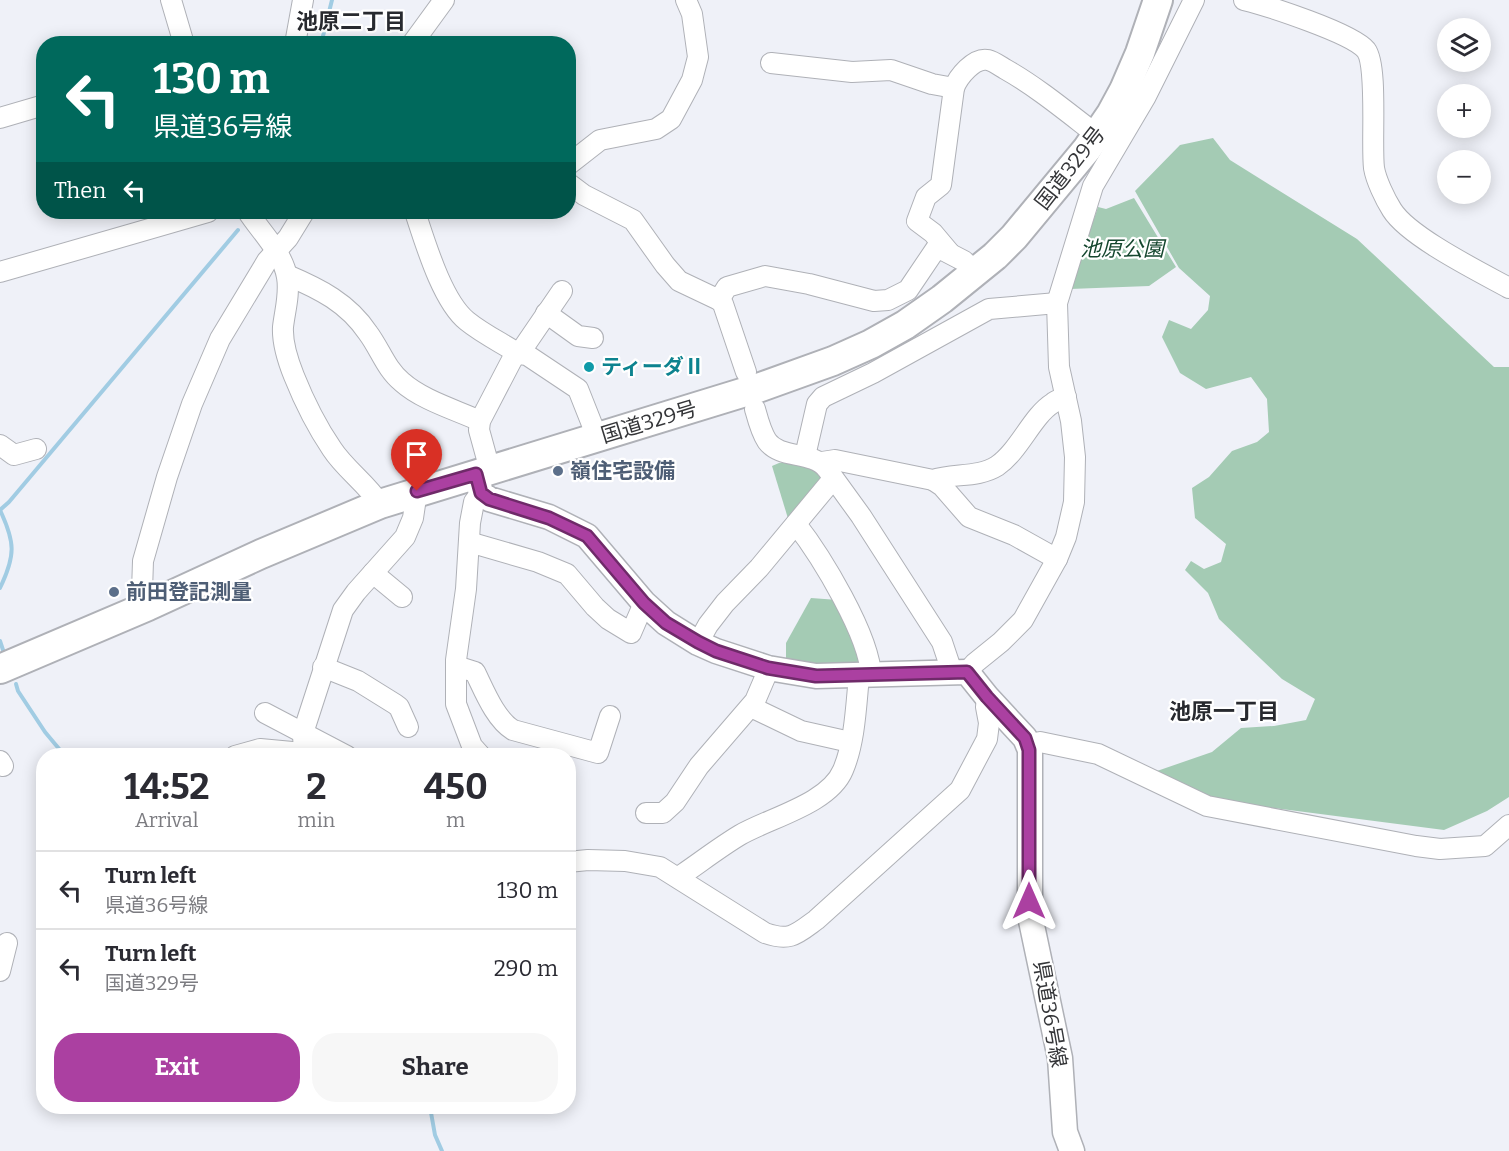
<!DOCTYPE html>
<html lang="en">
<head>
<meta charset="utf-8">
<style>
  :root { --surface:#fff; --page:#f7f7f7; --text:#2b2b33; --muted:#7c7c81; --line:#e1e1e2; --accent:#ab40a1 }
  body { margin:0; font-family:Bitter,"Noto Sans JP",serif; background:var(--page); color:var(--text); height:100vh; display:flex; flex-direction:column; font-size:22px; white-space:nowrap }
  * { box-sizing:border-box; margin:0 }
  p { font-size:20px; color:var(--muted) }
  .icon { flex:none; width:33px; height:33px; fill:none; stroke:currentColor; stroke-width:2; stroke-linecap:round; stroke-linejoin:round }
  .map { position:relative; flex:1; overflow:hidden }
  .drawer { position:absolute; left:36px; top:748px; width:540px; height:366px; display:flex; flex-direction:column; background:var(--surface); border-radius:24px; box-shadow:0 3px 15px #0003 }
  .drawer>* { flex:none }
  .hud { position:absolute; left:36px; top:36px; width:540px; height:183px; border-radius:24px; box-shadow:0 3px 15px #0003; background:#00695c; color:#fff; overflow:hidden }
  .fabs { position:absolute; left:1437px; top:18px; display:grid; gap:12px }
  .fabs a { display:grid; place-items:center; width:54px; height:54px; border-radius:50%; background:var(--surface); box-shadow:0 3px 15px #0003; font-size:30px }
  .pin { position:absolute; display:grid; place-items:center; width:51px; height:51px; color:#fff; margin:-62px -26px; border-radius:50% 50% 50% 0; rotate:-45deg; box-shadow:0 0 6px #0007 }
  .pin .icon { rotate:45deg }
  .me { position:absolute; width:66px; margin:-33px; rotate:0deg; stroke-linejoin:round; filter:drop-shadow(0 0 4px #0008) }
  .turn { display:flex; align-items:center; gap:21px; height:126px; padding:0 18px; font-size:27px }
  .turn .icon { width:78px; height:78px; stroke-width:2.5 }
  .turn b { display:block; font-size:42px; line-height:51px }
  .then { display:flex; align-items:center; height:57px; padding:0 18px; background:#0003; gap:12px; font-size:22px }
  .eta { display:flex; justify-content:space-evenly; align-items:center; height:102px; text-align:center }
  .eta b { font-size:36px; font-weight:700; line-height:42px }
  .primary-button { display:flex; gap:12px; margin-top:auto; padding:12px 18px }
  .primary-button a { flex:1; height:69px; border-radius:24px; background:var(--accent); color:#fff; font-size:24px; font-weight:700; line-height:69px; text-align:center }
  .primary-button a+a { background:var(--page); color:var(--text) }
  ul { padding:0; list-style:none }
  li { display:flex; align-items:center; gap:18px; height:78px; padding:0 18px; border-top:2px solid var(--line) }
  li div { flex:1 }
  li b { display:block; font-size:22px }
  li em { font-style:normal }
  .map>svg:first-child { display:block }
</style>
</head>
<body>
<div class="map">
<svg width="1509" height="1151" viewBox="0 0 1509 1151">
  <rect width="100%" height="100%" fill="#eff1f8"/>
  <g fill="#a4cbb4">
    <polygon points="1213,138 1230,160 1357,239 1494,367 1509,367 1509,797 1487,811 1444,830 1213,800 1157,771 1212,752 1241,728 1274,726 1306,720 1315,699 1282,679 1219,619 1208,593 1185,570 1191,561 1204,569 1221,562 1226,544 1195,518 1192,488 1209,477 1232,451 1257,442 1269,432 1267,399 1251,377 1206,389 1180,373 1162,337 1169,320 1191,329 1208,310 1210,296 1179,268 1135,191 1180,145"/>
    <polygon points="1134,198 1176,267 1149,286 1070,289 1098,207 1106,209"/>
    <polygon points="803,461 826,477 790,525 772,466 779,463"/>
    <polygon points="811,598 838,600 864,665 817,664 786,658 786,643"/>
  </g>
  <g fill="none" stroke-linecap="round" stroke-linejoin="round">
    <g stroke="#a1cce3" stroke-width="4">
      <polyline points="321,44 332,0"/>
      <polyline points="0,510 9,502 238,230"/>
      <path d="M0,588C16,555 15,542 0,510"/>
      <polyline points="0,641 3,650"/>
      <polyline points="16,684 18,691 45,732 65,756"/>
      <polyline points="430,1107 435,1135 442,1151"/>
    </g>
    <g stroke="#afb1b7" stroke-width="22">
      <g id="minor">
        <polyline points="171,0 184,44"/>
        <path d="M1244,0C1268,6 1352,33 1366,50C1378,66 1371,143 1374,168C1376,180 1385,199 1392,210C1409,237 1480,272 1509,288"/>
        <polyline points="295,44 303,0"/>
        <polyline points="412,44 444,0"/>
        <polyline points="771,63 852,72 891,70 932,84 954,88"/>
        <polyline points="0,118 44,105"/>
        <polyline points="568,165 600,140 656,129 671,119 692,80 698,57 692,14 686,0"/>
        <polyline points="568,183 584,195 633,220 665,265 679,281 719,300 723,304 746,372"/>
        <path d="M248,212C261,232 283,253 287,277C290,294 285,310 283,327C282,344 288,361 294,376C304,401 317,427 332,449C345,469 366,483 380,504"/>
        <path d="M415,212C425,242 442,301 467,321C483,334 502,343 519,354L527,355L578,389L597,437"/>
        <path d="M949,252L933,233L917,221L926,197L941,185L954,88C958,77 974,57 988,60C993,61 1000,66 1005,69C1037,87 1067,112 1097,135"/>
        <polyline points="0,272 208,212"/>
        <path d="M287,275C320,289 348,303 368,333C380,349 386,369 402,382C422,400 456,410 480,421"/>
        <polyline points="719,300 727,287 765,276 809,284 874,301 888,300 908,290 937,247 964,261 975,272"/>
        <polyline points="546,313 578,336 593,338"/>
        <polyline points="519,354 562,291"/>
        <path d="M755,409C758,420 761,432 767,441C781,460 812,450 827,469L861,516L942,642L952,672"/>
        <polyline points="0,445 14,455 36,449"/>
        <polyline points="805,456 817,404 823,397 873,373 989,309 1057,303"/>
        <path d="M822,462L835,460L933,480C953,473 978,478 997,466C1020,450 1032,416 1053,403C1056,400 1061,399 1066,397"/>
        <polyline points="490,470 479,430 480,421 516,352"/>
        <polyline points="933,480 942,486 969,517 1014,535 1057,559"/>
        <polyline points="481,493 474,502 470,523 466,589 456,660 456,704 472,746 481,756"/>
        <path d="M796,524C821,556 870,636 871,676"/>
        <polyline points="469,542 538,562 567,574 595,607 608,619 631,633 644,603"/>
        <polyline points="373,573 402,597"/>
        <polyline points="148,606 142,591 143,561 167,477 192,404 220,339 267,261 288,238 304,212"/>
        <polyline points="698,643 708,625 725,603 759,568 833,479"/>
        <path d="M456,666L475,672C484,690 495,719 513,730L598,753L610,716"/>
        <polyline points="323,667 358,681 395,704 399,707 408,727"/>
        <polyline points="967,672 975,663 1001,642 1023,620 1057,559 1066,537 1074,502 1075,457 1071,421 1059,367 1057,303 1093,186 1145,98 1194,0"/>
        <polyline points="751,707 801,731 850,742"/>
        <polyline points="265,713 347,756"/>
        <polyline points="1028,744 1040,742 1098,754 1207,806 1416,846 1440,849 1485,846 1509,825"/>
        <polyline points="235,756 260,749 303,753"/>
        <polyline points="304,756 303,733 343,610 356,592 405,537 413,518 417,491"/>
        <polyline points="0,761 3,766"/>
        <polyline points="646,813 663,813 675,802 699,766 755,701 767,673 768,668"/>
        <path d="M568,862L588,860L625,861L660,867L765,933C790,942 797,934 816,920L960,790L987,739L989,723L986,707L987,697"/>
        <path d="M680,879L683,874C702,861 720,847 740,835C769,818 829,804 843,770C855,742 856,706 859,676"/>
        <polyline points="0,971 7,943"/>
      </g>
    </g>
    <g stroke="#afb1b7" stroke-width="27">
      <polyline id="major" points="476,474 481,493 489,499 549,517 587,536 644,603 666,623 698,643 716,651 768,668 816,676 967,672 987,697 1025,738 1030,750 1030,916 1060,1058 1065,1132 1072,1151"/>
    </g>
    <g stroke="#afb1b7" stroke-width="32">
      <polyline id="highway" points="0,669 148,606 261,554 380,504 758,388 833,361 871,344 905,325 942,299 995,256 1014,237 1087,149 1111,114 1124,90 1140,53 1158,0"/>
    </g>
    <use href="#minor" stroke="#fff" stroke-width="20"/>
    <use href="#major" stroke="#fff" stroke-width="24"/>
    <use href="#highway" stroke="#fff" stroke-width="28"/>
  </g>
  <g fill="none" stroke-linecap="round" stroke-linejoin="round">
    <g stroke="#6f2a69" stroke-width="15">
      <polyline id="route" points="417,491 476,474 481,493 489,499 549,518 587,536 644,603 666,623 698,642 716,651 768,668 816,676 967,672 987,697 1025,738 1029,750 1029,901"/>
    </g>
    <use href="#route" stroke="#ab40a1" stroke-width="10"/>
  </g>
  <circle fill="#0f9aa8" stroke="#fff" stroke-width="2" cx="589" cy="367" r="6"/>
  <g fill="#5c6f8a" stroke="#fff" stroke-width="2">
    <circle cx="558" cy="471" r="6"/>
    <circle cx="114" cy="592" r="6"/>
  </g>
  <g text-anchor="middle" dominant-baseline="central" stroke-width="4.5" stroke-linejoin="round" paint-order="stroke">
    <g font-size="21" fill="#353639" stroke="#fff">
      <text transform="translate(1070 168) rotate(-52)">国道329号</text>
      <text transform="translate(649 422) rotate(-17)">国道329号</text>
      <text transform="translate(1050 1014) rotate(80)">県道36号線</text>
    </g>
    <g font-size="21" font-style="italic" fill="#14462e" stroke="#fff">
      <text x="1122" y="249">池原公園</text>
    </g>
    <g font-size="21" font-weight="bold" fill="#0d838f" stroke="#fff" text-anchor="start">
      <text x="601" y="367">ティーダⅡ</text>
    </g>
    <g font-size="21" font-weight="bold" fill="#4e5e75" stroke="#fff" text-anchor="start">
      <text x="570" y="471">嶺住宅設備</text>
      <text x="126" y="592">前田登記測量</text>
    </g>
    <g font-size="22" font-weight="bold" fill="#282a2f" stroke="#fff">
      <text x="351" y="21">池原二丁目</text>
      <text x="1224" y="711">池原一丁目</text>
    </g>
  </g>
</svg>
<div class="fabs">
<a><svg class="icon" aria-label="layers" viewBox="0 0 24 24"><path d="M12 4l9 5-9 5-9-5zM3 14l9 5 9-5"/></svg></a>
<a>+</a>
<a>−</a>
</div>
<div class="pin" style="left:417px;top:491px;background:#d93025"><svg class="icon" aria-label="arrive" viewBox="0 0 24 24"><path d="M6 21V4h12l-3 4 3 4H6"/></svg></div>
<svg class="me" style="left:1029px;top:901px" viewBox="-20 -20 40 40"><path d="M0-17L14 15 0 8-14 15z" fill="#ab40a1" stroke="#fff" stroke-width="4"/></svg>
<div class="hud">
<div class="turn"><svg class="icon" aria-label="left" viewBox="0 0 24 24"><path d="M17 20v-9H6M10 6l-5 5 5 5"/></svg><div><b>130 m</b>県道36号線</div></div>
<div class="then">Then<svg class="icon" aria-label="left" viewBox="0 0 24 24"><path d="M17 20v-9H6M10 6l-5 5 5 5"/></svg></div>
</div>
<section class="drawer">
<div class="eta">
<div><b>14:52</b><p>Arrival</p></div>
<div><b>2</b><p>min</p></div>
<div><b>450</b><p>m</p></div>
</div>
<ul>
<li><svg class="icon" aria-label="left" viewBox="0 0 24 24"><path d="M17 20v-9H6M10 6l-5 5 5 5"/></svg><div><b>Turn left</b><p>県道36号線</p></div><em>130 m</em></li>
<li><svg class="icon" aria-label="left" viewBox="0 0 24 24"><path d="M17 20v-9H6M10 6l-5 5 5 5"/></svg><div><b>Turn left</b><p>国道329号</p></div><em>290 m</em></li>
</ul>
<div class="primary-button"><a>Exit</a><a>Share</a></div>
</section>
</div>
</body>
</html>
